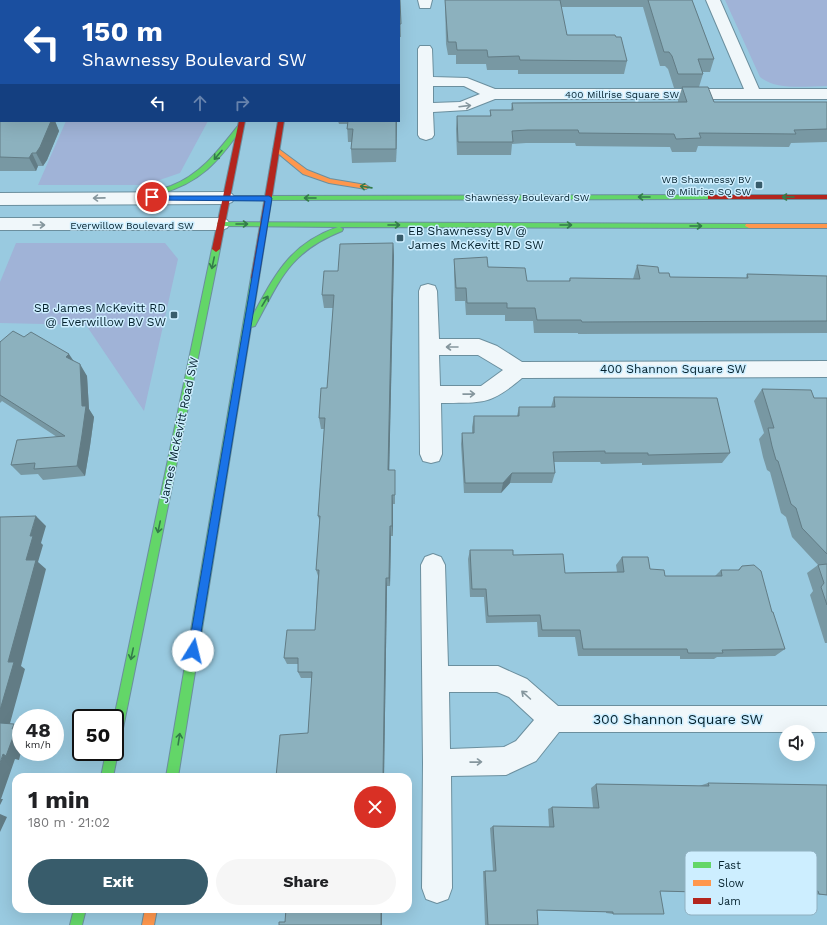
<!DOCTYPE html>
<html lang="en">
<head>
<meta charset="utf-8">
<style>
  :root { --surface:#fff; --page:#f6f6f6; --text:#202124; --muted:#757577; --accent:#385c6b }
  body { margin:0; font-family:"Work Sans",sans-serif; background:var(--page); color:var(--text); height:100vh; display:flex; flex-direction:column; font-size:15px; white-space:nowrap }
  * { box-sizing:border-box; margin:0 }
  p { font-size:13px; color:var(--muted) }
  .icon { flex:none; width:22px; height:22px; fill:none; stroke:currentColor; stroke-width:2; stroke-linecap:round; stroke-linejoin:round }
  .map { position:relative; flex:1; overflow:hidden }
  .sheet { position:absolute; left:12px; top:773px; width:400px; height:140px; display:flex; flex-direction:column; background:var(--surface); border-radius:12px; box-shadow:0 4px 16px #0002 }
  .sheet>* { flex:none }
  .hud { position:absolute; left:0px; top:0px; width:400px; height:122px; box-shadow:0 4px 16px #0002; background:#1a4fa0; color:#fff; overflow:hidden }
  .tools { position:absolute; left:779px; top:725px; display:grid; gap:8px }
  .tools a { display:grid; place-items:center; width:36px; height:36px; border-radius:50%; background:var(--surface); box-shadow:0 4px 16px #0002; font-size:20px }
  .speed { position:absolute; left:12px; top:709px; display:flex; gap:8px; font-size:20px; font-weight:700; text-align:center }
  .speed>* { display:grid; place-content:center; width:52px; height:52px; border-radius:50%; background:var(--surface); box-shadow:0 4px 16px #0002; line-height:1 }
  .speed small { font-size:10px; font-weight:400 }
  .speed .limit { border:2px solid #111; border-radius:6px; background:#fff; color:#111 }
  .pin { position:absolute; display:grid; place-items:center; width:34px; height:34px; color:#fff; margin:-17px; border:2px solid #fff; border-radius:50%; box-shadow:0 1px 4px #0007 }
  .me { position:absolute; width:44px; margin:-22px; rotate:9deg; stroke-linejoin:round; filter:drop-shadow(0 0 3px #0008) }
  .turn { display:flex; align-items:center; gap:14px; height:84px; padding:0 16px; font-size:18px }
  .turn .icon { width:52px; height:52px; stroke-width:2.5 }
  .turn b { display:block; font-size:28px; line-height:34px }
  .lanes { display:flex; align-items:center; height:38px; padding:0 16px; background:#0003; justify-content:center; gap:20px; direction:ltr }
  .lanes .off { opacity:.35 }
  .round { display:grid; place-items:center; flex:none; width:42px; height:42px; border-radius:21px; background:var(--page) }
  .head { display:flex; align-items:center; justify-content:space-between; height:68px; padding:0 16px }
  h1 { font-size:24px; font-weight:700; line-height:30px }
  .cta { display:flex; gap:8px; margin-top:auto; padding:8px 16px }
  .cta a { flex:1; height:46px; border-radius:24px; background:var(--accent); color:#fff; font-size:16px; font-weight:700; line-height:46px; text-align:center }
  .cta a+a { background:var(--page); color:var(--text) }
  .map>svg:first-child { display:block }
</style>
</head>
<body>
<div class="map">
<svg width="827" height="925" viewBox="0 0 827 925">
  <rect width="100%" height="100%" fill="#99cae0"/>
  <g fill="#a0b3d7">
    <path d="M725,0H827V86C806,86 777,91 760,77Z"/>
    <polygon points="66,121 208,121 180,173 145,185 38,185"/>
    <polygon points="16,243 165,243 178,259 144,411 86,325 0,323 0,282"/>
  </g>
  <g fill="none" stroke-linecap="round" stroke-linejoin="round">
    <g stroke="#6b8f9e" stroke-width="2">
      <g id="street">
        <rect x="128" y="0" width="14" height="1"/>
        <polygon points="418,0 432,0 430,8 420,8"/>
        <path d="M706,0H720L759,89H827V99H495L467,110L433,112L434,135L432,138L426,140L420,138L418,135V49L420,46H430L432,49L433,77L467,78L495,89H744ZM433,86H464L480,94L460,102L433,103Z"/>
        <polygon points="226,192 232,194 235,198 232,202 226,204 0,205 0,193"/>
        <polygon points="0,218 221,218 227,220 230,224 227,228 221,230 0,230"/>
        <path d="M428,284L435,286L437,291L439,339H479L497,346L522,362L827,361V377L522,378C489,406 483,402 441,403L442,454L439,461L431,463L423,461L420,454L419,291L421,286ZM439,355H478L503,370L481,386H440Z"/>
        <path d="M433,554L441,557L445,565L448,666H498L527,679L558,706H827V732H559L536,761L506,775L451,776L452,888L448,899L437,903L426,899L422,888L423,763L421,565L425,557ZM449,692H497L509,697L534,720L516,741L504,747L450,749Z"/>
      </g>
    </g>
    <g stroke="#6b8f9e" stroke-width="2">
      <g id="fast">
        <rect x="264" y="0" width="6" height="1"/>
        <rect x="297" y="0" width="6" height="1"/>
        <path d="M239,126L242,128C218,162 201,182 160,194C153,196 143,200 136,199V195C147,192 160,190 171,186C201,174 218,151 237,127Z"/>
        <polygon points="710,195 712,195 712,199 226,200 223,198 226,196"/>
        <path d="M218,222L749,224L753,226L749,228L340,227L343,229L342,231C289,252 280,280 255,326L251,327L178,777H166L251,278L255,275L259,278L253,315C276,273 290,244 338,227L221,226L217,224Z"/>
        <polygon points="216,246 220,249 121,738 119,742 115,744 115,718 114,718 212,249"/>
        <polygon points="115,748 118,752 113,777 101,777 106,752 115,752"/>
        <polygon points="74,909 86,909 82,925 70,925"/>
      </g>
    </g>
    <g stroke="#6b8f9e" stroke-width="2">
      <g id="slow">
        <polygon points="276,147 307,170 330,179 366,185 369,187 366,189 329,183 303,174 274,150 273,149"/>
        <polygon points="746,224 827,224 827,228 749,228 745,226"/>
        <polygon points="145,909 157,909 154,925 142,925"/>
      </g>
    </g>
    <g stroke="#6b8f9e" stroke-width="2">
      <g id="jam">
        <polygon points="239,121 245,121 220,249 216,252 212,249"/>
        <polygon points="278,121 284,121 259,278 255,281 251,278"/>
        <rect x="708" y="195" width="119" height="4"/>
      </g>
    </g>
    <use href="#street" fill="#f0f7fa" fill-rule="evenodd"/>
    <use href="#fast" fill="#63d668" fill-rule="evenodd"/>
    <use href="#slow" fill="#ff974d" fill-rule="evenodd"/>
    <use href="#jam" fill="#b3261e" fill-rule="evenodd"/>
  </g>
  <g fill="#7898a3">
    <polygon points="0,0 111,0 110,1 1,1 1,87 0,87"/>
    <polygon points="400,0 401,37 399,37 399,1"/>
    <polygon points="445,0 692,0 714,59 710,72 703,72 703,74 699,87 714,102 827,102 827,142 791,143 789,147 698,146 696,152 672,152 670,147 576,146 575,143 526,143 512,144 511,155 457,155 456,129 457,116 490,116 490,110 511,110 512,103 678,102 678,100 682,88 674,88 668,69 665,66 660,66 643,7 561,7 567,35 627,61 624,74 518,74 518,70 487,70 486,64 456,64 456,55 448,55 446,44"/>
    <polygon points="0,121 55,121 59,131 47,160 43,166 38,166 36,171 0,171"/>
    <polygon points="338,121 397,121 396,162 352,163 351,149 352,142 348,142 347,124 339,124"/>
    <polygon points="393,243 394,256 389,470 395,470 395,504 393,504 393,536 391,536 390,586 387,586 384,777 276,777 308,733 312,678 301,678 298,672 298,664 287,664 284,658 315,630 318,576 316,570 320,522 318,516 324,429 321,429 319,418 327,388 333,308 324,308 322,295 338,271"/>
    <polygon points="454,259 488,267 527,281 569,281 570,278 633,279 637,265 670,277 746,278 747,274 827,276 827,333 578,334 578,333 534,333 533,321 505,321 505,315 466,315 465,301 455,301 454,272"/>
    <polygon points="24,337 74,361 87,376 89,409 94,417 90,446 85,476 43,480 38,474 21,475 11,465 57,437 2,401 0,403 0,342"/>
    <polygon points="762,389 814,398 827,398 827,643 825,643 810,595 813,591 807,573 818,565 792,537 786,517 781,513 770,472 767,470 763,457 759,439 764,433 754,401"/>
    <polygon points="554,397 730,453 722,463 642,465 642,463 601,464 600,462 554,462 555,473 552,483 510,483 501,493 464,493 461,444 462,433 472,433 472,427 474,416 517,416 519,407 551,407"/>
    <polygon points="470,550 513,555 565,573 617,572 616,565 622,557 665,576 715,576 721,570 738,570 742,566 772,612 785,649 775,656 717,657 714,659 680,659 680,656 578,656 575,637 538,637 537,622 486,623 484,597 470,597 468,559"/>
    <polygon points="708,783 827,895 805,894 805,891 758,891 702,896 693,896 687,892 660,891 613,914 606,913 606,912 537,910 538,925 485,925 483,871 493,871 490,828 493,826 549,827 548,809 552,807 593,808 591,788 596,784 699,786"/>
  </g>
  <g fill="#627c85">
    <polygon points="101,0 111,0 110,1 100,1"/>
    <polygon points="207,0 213,0 213,1 206,1"/>
    <polygon points="51,121 55,121 59,131 47,160 43,166 36,153"/>
    <polygon points="396,121 397,121 396,162"/>
    <polygon points="32,153 38,166 36,171 29,158"/>
    <polygon points="393,243 394,256 389,480 388,470"/>
    <polygon points="69,354 77,366 66,357"/>
    <polygon points="80,364 87,376 89,409 94,417 90,446 85,476 77,466 82,406"/>
    <polygon points="512,473 510,483 501,493 503,483"/>
    <polygon points="392,495 393,504 393,536 392,526"/>
    <polygon points="36,516 46,526 41,543 43,545 38,562 46,569 21,666 25,669 9,727 0,724 0,710 30,536"/>
    <polygon points="390,526 391,536 390,586 389,578"/>
    <polygon points="386,578 387,586 384,777 383,777"/>
    <polygon points="14,724 21,727 21,752 19,760 15,759 1,799 3,799 0,805 0,763"/>
    <polygon points="0,814 7,817 0,832"/>
    <rect x="381" y="909" width="1" height="16"/>
  </g>
  <g fill="#8cb1be" stroke="#627c85">
    <polygon points="0,0 101,0 100,1 1,1 1,73 0,73"/>
    <polygon points="163,0 207,0 206,1 163,1"/>
    <polygon points="351,0 400,0 401,24 399,24 399,1 351,1"/>
    <polygon points="445,0 560,0 567,35 615,35 616,37 621,37 627,61 520,60 519,56 488,57 487,50 457,50 456,42 448,42 447,30"/>
    <polygon points="648,0 692,0 714,59 698,59 703,74 678,74 672,56 669,52 664,52"/>
    <polygon points="682,87 708,87 714,102 827,102 827,129 794,130 796,134 699,133 701,138 676,139 674,134 579,133 578,130 528,130 512,131 513,142 458,142 457,116 491,116 490,110 513,110 512,103 687,102"/>
    <polygon points="0,121 51,121 40,147 36,153 32,153 29,158 0,157"/>
    <polygon points="348,121 396,121 396,149 351,149 353,129 347,129"/>
    <polygon points="393,243 388,470 395,470 395,495 392,495 392,526 390,526 389,578 386,578 383,777 276,777 280,735 308,733 312,672 298,672 298,658 284,658 287,630 315,630 319,570 316,570 320,516 318,516 325,418 319,418 321,388 327,388 334,295 322,295 324,271 338,271 340,244"/>
    <polygon points="487,257 488,267 525,268 527,281 570,281 570,278 576,278 640,279 637,265 658,267 659,273 669,273 670,277 748,278 747,274 827,276 827,321 582,322 581,320 537,320 535,308 507,308 507,303 467,303 466,288 456,288 454,259"/>
    <polygon points="13,331 24,337 31,332 69,354 66,357 80,364 82,406 86,406 82,435 77,466 34,469 35,463 11,465 17,440 65,436 0,395 0,342"/>
    <polygon points="762,389 811,390 814,398 827,398 827,554 802,528 796,508 791,504 778,461 776,460 772,446 768,428 774,428"/>
    <polygon points="554,397 717,398 730,453 648,455 648,453 605,453 605,451 553,452 555,473 512,473 503,483 465,483 462,433 474,433 474,416 519,416 519,407 555,407"/>
    <polygon points="36,516 30,536 33,536 26,560 36,560 8,662 14,662 0,710 0,517"/>
    <polygon points="470,550 513,550 513,555 563,554 565,573 624,572 622,557 648,557 650,569 664,570 665,576 722,576 721,570 739,570 742,566 754,565 761,571 772,612 773,612 785,649 722,650 723,653 688,653 687,649 583,649 580,630 542,630 540,615 488,616 486,589 472,589"/>
    <polygon points="827,564 827,605 821,587 824,583 818,565"/>
    <polygon points="0,723 14,724 12,729 16,729 6,756 3,754 0,763"/>
    <polygon points="708,783 827,785 827,895 819,894 818,891 758,891 759,896 702,896 696,892 660,891 664,914 613,914 613,912 537,910 538,925 488,925 485,871 496,871 493,826 554,827 552,807 599,808 596,784 709,786"/>
    <polygon points="286,909 381,909 381,925 279,925 279,922 285,922"/>
  </g>
  <defs><path id="oneway-shaft" d="M-6 0H5M1.5-3L5.5 0L1.5 3" fill="none" stroke-width="1.6" stroke-linecap="round" stroke-linejoin="round"/></defs>
  <g stroke="#85969d">
    <use href="#oneway-shaft" transform="translate(465 106) rotate(-7)"/>
    <use href="#oneway-shaft" transform="translate(99 198) rotate(179)"/>
    <use href="#oneway-shaft" transform="translate(39 225)"/>
    <use href="#oneway-shaft" transform="translate(452 347) rotate(180)"/>
    <use href="#oneway-shaft" transform="translate(469 394) rotate(-1)"/>
    <use href="#oneway-shaft" transform="translate(526 695) rotate(-138)"/>
    <use href="#oneway-shaft" transform="translate(476 762) rotate(-1)"/>
  </g>
  <g stroke="#337b4a">
    <use href="#oneway-shaft" transform="translate(218 155) rotate(131)"/>
    <use href="#oneway-shaft" transform="translate(366 187) rotate(-172)"/>
    <use href="#oneway-shaft" transform="translate(644 197) rotate(180)"/>
    <use href="#oneway-shaft" transform="translate(788 197) rotate(180)"/>
    <use href="#oneway-shaft" transform="translate(310 198) rotate(180)"/>
    <use href="#oneway-shaft" transform="translate(242 224)"/>
    <use href="#oneway-shaft" transform="translate(394 225)"/>
    <use href="#oneway-shaft" transform="translate(566 225)"/>
    <use href="#oneway-shaft" transform="translate(696 226)"/>
    <use href="#oneway-shaft" transform="translate(213 263) rotate(102)"/>
    <use href="#oneway-shaft" transform="translate(265 301) rotate(-59)"/>
    <use href="#oneway-shaft" transform="translate(159 527) rotate(102)"/>
    <use href="#oneway-shaft" transform="translate(132 654) rotate(102)"/>
    <use href="#oneway-shaft" transform="translate(179 739) rotate(-81)"/>
  </g>
  <polygon fill="#1a73e8" stroke="#114b97" points="149,196 269,196 272,198 198,651 197,654 193,656 189,654 188,651 265,201 152,200 148,197"/>
  <g fill="#385c6b" stroke="#cdeeff" stroke-width="1.5">
    <rect x="755" y="181" width="8" height="8" rx="2"/>
    <rect x="396" y="234" width="8" height="8" rx="2"/>
    <rect x="170" y="311" width="8" height="8" rx="2"/>
  </g>
  <g text-anchor="middle" dominant-baseline="central" stroke-width="3" stroke-linejoin="round" paint-order="stroke">
    <g font-size="10" fill="#03202c" stroke="#cdeeff">
      <text x="622" y="94">400 Millrise Square SW</text>
      <text x="527" y="197">Shawnessy Boulevard SW</text>
      <text x="132" y="225">Everwillow Boulevard SW</text>
    </g>
    <g font-size="10" fill="#03202c" stroke="#cdeeff" text-anchor="end">
      <text x="751" y="179">WB Shawnessy BV<tspan x="751" dy="12">@ Millrise SQ SW</tspan></text>
    </g>
    <g font-size="12" fill="#03202c" stroke="#cdeeff" text-anchor="start">
      <text x="408" y="231">EB Shawnessy BV @<tspan x="408" dy="14">James McKevitt RD SW</tspan></text>
      <text x="166" y="308" text-anchor="end">SB James McKevitt RD<tspan x="166" dy="14">@ Everwillow BV SW</tspan></text>
    </g>
    <g font-size="12" fill="#03202c" stroke="#cdeeff">
      <text x="673" y="369">400 Shannon Square SW</text>
      <text transform="translate(179 430) rotate(-78)">James McKevitt Road SW</text>
    </g>
    <g font-size="14" fill="#03202c" stroke="#cdeeff">
      <text x="678" y="719">300 Shannon Square SW</text>
    </g>
  </g>
  <rect x="685" y="851" width="132" height="64" rx="6" fill="#cdeeff" stroke="#90b0c0" stroke-width="1"/>
  <rect x="693" y="862" width="18" height="6" fill="#63d668"/>
  <rect x="693" y="880" width="18" height="6" fill="#ff974d"/>
  <rect x="693" y="898" width="18" height="6" fill="#b3261e"/>
  <g font-size="11" fill="#03202c">
    <text x="718" y="869">Fast</text>
    <text x="718" y="887">Slow</text>
    <text x="718" y="905">Jam</text>
  </g>
</svg>
<div class="tools">
<a><svg class="icon" aria-label="sound" viewBox="0 0 24 24"><path d="M4 9h4l5-4v14l-5-4H4zM17 9q2 3 0 6"/></svg></a>
</div>
<div class="speed"><div>48<small>km/h</small></div><div class="limit">50</div></div>
<div class="pin" style="left:152px;top:197px;background:#d93025"><svg class="icon" aria-label="arrive" viewBox="0 0 24 24"><path d="M6 21V4h12l-3 4 3 4H6"/></svg></div>
<svg class="me" style="left:193px;top:651px" viewBox="-20 -20 40 40"><circle r="19" fill="#fff"/><path d="M0-13L10 11 0 6-10 11z" fill="#1a73e8"/></svg>
<div class="hud">
<div class="turn"><svg class="icon" aria-label="left" viewBox="0 0 24 24"><path d="M17 20v-9H6M10 6l-5 5 5 5"/></svg><div><b>150 m</b>Shawnessy Boulevard SW</div></div>
<div class="lanes"><svg class="icon" aria-label="left" viewBox="0 0 24 24"><path d="M17 20v-9H6M10 6l-5 5 5 5"/></svg><svg class="icon off" aria-label="ahead" viewBox="0 0 24 24"><path d="M12 20V5M6 11l6-6 6 6"/></svg><svg class="icon off" aria-label="right" viewBox="0 0 24 24"><path d="M7 20v-9h11M14 6l5 5-5 5"/></svg></div>
</div>
<section class="sheet">
<div class="head"><div><h1>1 min</h1><p>180 m · 21:02</p></div><a class="round" style="background:#d93025;color:#fff"><svg class="icon" aria-label="close" viewBox="0 0 24 24"><path d="M6 6l12 12M18 6L6 18"/></svg></a></div>
<div class="cta"><a>Exit</a><a>Share</a></div>
</section>
</div>
</body>
</html>
